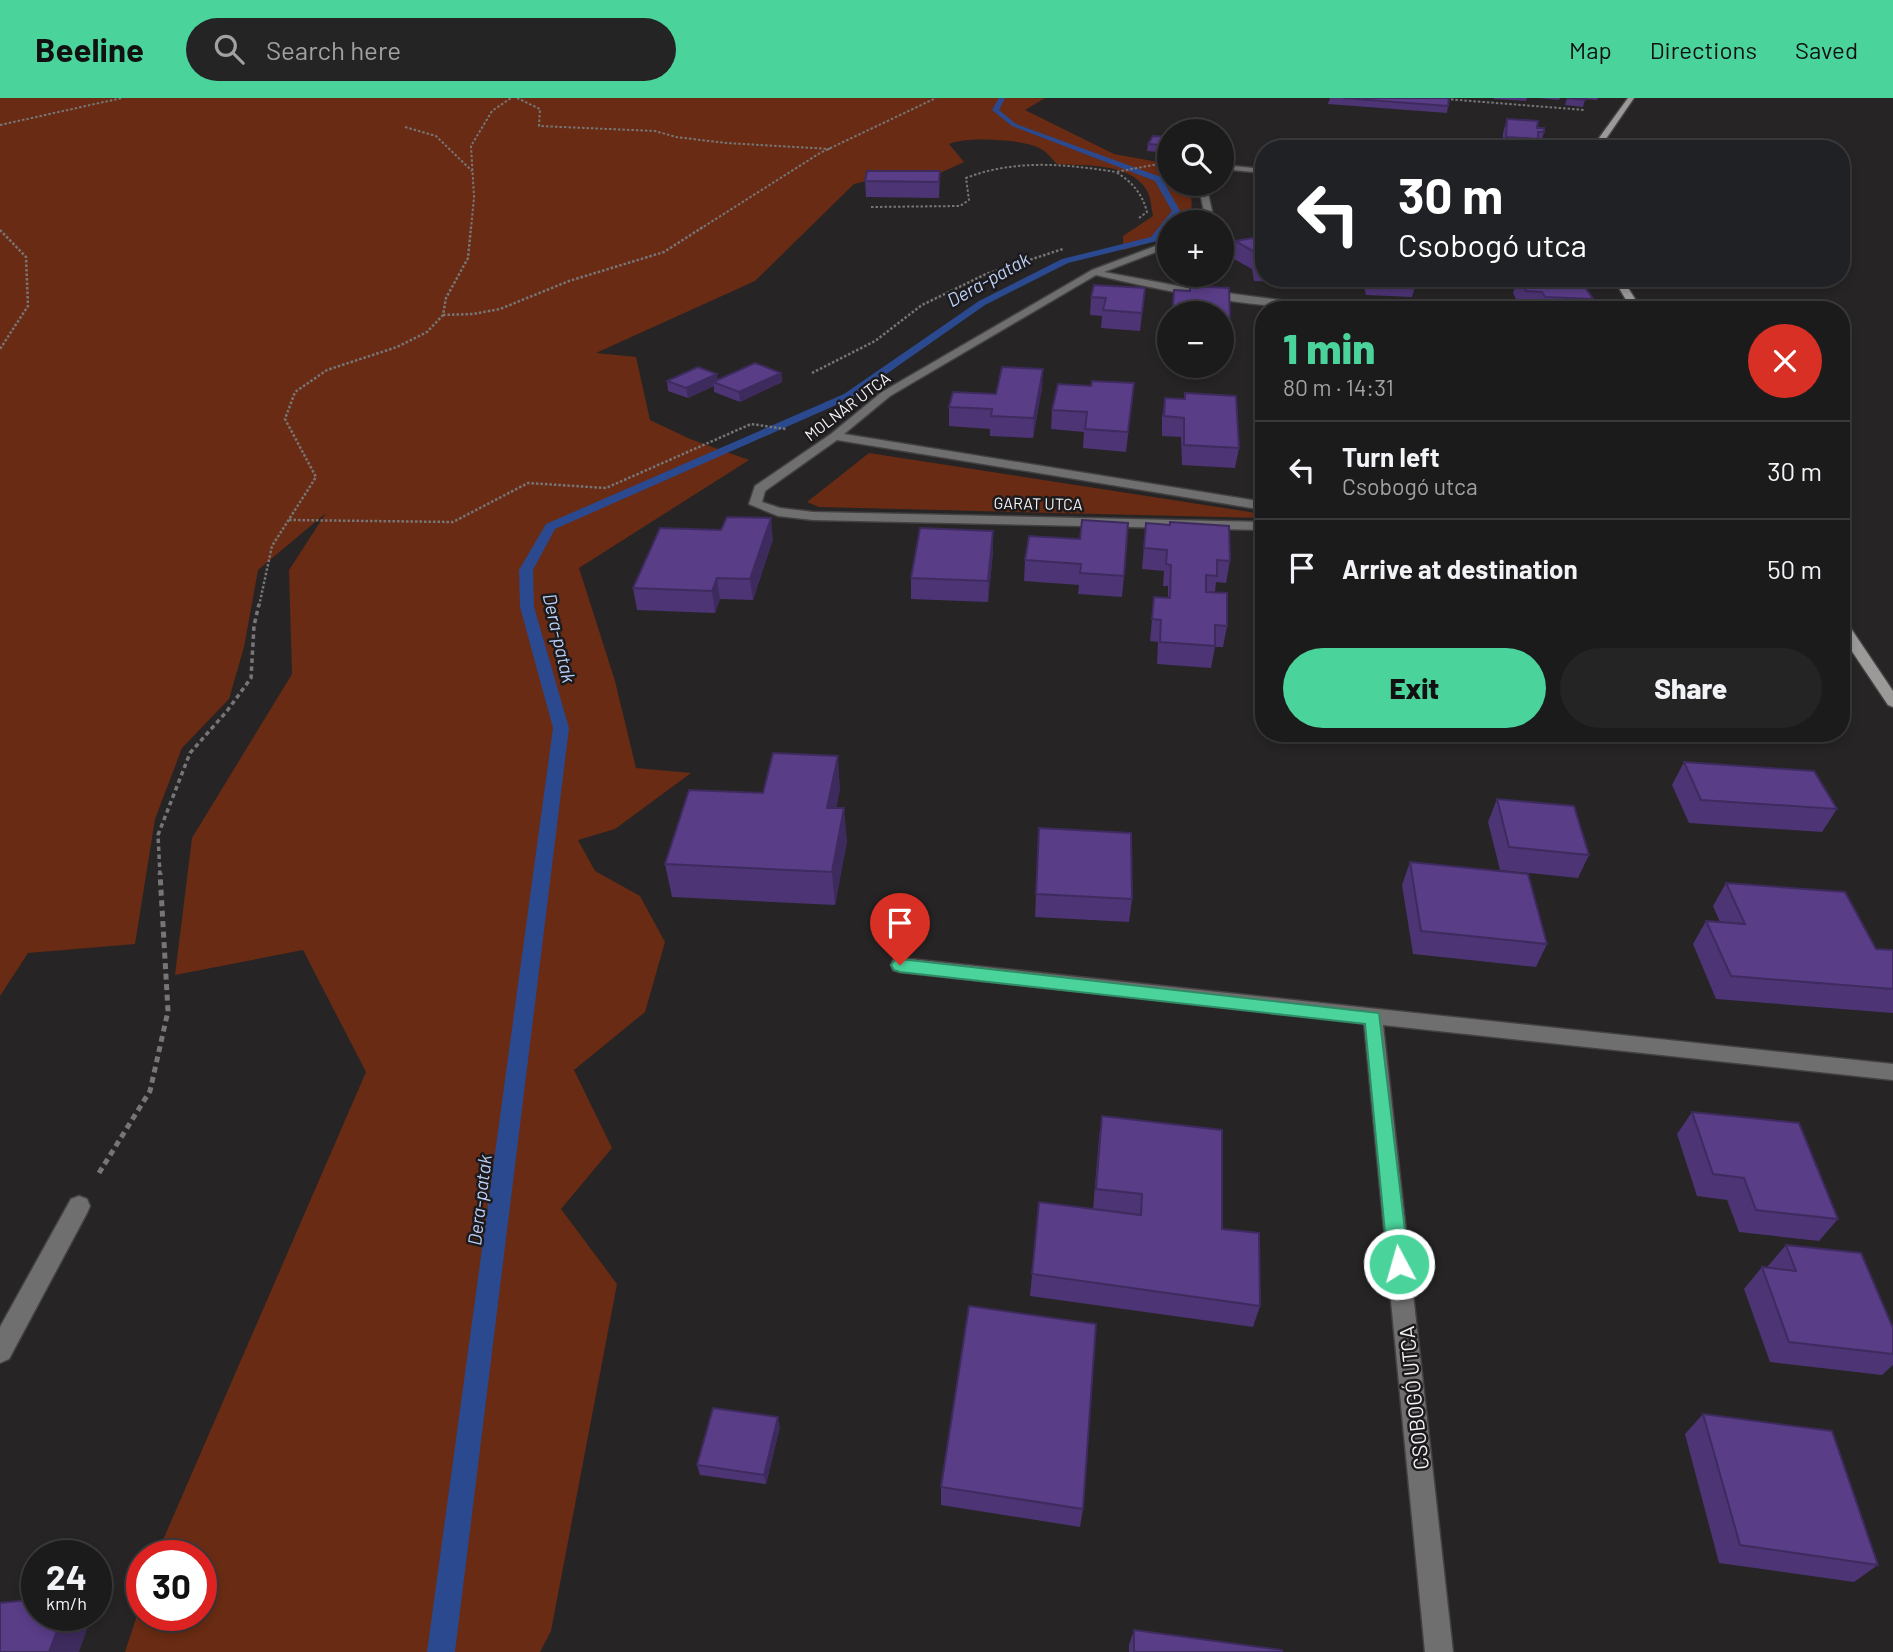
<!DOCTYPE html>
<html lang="en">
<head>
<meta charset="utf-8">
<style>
  :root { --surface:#1c1b1c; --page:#252425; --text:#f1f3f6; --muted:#a0a1a3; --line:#3a393b; --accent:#4ad49c }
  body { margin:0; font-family:Barlow,sans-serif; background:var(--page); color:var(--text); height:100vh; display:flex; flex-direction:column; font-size:26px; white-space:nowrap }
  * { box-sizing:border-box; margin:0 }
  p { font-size:23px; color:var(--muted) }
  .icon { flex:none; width:38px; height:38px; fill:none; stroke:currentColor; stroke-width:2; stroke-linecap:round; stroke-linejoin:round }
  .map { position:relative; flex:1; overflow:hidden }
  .drawer { position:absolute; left:1255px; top:203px; width:595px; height:441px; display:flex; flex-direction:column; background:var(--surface); border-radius:28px; box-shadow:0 4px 10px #0003,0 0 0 2px var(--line) }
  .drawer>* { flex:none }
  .top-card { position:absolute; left:1255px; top:42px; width:595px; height:147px; border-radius:28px; box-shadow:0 4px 10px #0003,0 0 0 2px var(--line); background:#202124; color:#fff; overflow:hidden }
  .tools { position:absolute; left:1157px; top:21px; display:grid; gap:14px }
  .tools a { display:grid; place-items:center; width:77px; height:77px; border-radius:50%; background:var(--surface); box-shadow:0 4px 10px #0003,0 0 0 2px var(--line); font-size:35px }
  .speed { position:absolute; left:21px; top:1442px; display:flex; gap:14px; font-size:35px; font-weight:700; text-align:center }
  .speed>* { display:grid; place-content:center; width:91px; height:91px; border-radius:50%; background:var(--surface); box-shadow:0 4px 10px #0003,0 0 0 2px var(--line); line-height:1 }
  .speed small { font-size:18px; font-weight:400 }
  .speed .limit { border:10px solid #d22; background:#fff; color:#111 }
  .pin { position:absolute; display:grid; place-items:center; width:60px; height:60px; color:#fff; margin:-72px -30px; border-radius:50% 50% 50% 0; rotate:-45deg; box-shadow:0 0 7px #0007 }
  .pin .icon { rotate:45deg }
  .me { position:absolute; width:77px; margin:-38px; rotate:354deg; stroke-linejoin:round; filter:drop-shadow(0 0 5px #0008) }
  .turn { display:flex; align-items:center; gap:24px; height:147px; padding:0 28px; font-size:32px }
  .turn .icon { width:91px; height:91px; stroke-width:2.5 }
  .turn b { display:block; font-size:49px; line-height:60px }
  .round { display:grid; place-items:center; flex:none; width:74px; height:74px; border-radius:37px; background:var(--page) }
  .overview { display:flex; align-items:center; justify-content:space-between; height:119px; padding:0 28px }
  h1 { font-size:42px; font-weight:800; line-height:52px; color:var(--accent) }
  .button { display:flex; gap:14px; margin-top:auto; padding:14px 28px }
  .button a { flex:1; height:80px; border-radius:42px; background:var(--accent); color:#111; font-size:28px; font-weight:800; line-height:80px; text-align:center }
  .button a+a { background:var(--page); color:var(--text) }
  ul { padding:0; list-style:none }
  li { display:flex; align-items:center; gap:21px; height:98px; padding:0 28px; border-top:2px solid var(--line) }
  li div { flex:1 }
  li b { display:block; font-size:26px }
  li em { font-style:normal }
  header { display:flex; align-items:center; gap:42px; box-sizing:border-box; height:98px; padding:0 35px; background:var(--accent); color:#111 }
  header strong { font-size:33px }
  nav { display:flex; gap:38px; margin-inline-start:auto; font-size:24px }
  .search { width:490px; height:63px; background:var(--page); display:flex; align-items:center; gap:18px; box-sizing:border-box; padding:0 24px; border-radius:38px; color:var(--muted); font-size:26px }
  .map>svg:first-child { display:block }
</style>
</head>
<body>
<header>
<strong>Beeline</strong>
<div class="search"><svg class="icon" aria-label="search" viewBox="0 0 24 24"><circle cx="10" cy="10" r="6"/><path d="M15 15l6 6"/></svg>Search here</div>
<nav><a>Map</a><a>Directions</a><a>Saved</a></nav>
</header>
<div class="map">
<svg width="1893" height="1554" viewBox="0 0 1893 1554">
  <rect width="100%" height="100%" fill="#262425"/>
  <g fill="#692b13">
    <path d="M0,0H1045L1025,12L1114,56L1169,66V86H1183C1195,95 1192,111 1189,124H1169V139L1123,152V138L1153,118C1151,109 1151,98 1146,91C1128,64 1085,68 1057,66C1052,61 1047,54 1041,51C1025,41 967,38 949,46L964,64L936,77H890L854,86L755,183L596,255L636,259L650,322L690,341L749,362L579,470L615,583L636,670L691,675L615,731L578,742L595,773L640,798L665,844L645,914L574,972L612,1050L561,1111L617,1186L551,1533L540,1554H125L142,1502V1517H201V1458H156L366,974L303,852L175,877L192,740L292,576L289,472L326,415L258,472L244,549L229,601L182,650L155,721L135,846L28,855L0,898Z"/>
    <polygon points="869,355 1263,416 1263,420 819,409 807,404"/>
  </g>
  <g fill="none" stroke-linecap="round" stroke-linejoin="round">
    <polygon fill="#2b498e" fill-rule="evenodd" points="999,0 1005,0 999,12 1016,26 1161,79 1180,113 1157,143 1068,165 985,207 852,300 555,431 533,472 534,509 569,630 455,1554 427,1554 553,630 520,509 519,472 546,426 844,296 979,203 1062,161 1151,139 1172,113 1155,83 1012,28 992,12"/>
    <g stroke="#434142" stroke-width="3">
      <g id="minor">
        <polygon points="1222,67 1264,71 1264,75 1222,71"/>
        <polygon points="1198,86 1206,86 1212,113 1206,124 1198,124 1204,113"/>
        <path d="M1169,143V149L1104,174L1189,190L1354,212C1268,212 1179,197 1096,177L890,298L844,336L1264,404V412L837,342L765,393L762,404L780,410L813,414L1264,424V432L813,422L778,418L749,406L755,388L831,336L882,294L1092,172Z"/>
        <polygon points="900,860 1893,966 1893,982 1383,927 1453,1554 1425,1554 1364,924 900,874 893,872 891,867 893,862"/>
        <polygon points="79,1098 87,1101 90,1108 87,1115 9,1261 0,1265 0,1229 71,1101"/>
      </g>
    </g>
    <g stroke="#434142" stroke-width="3">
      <g id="secondary">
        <polygon points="1628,0 1634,0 1599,51 1591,51"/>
        <polygon points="1613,180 1622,180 1642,212 1632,212"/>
        <polygon points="1841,522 1846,523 1893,593 1893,609 1888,607 1841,537"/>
      </g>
    </g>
    <g stroke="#777677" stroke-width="2" stroke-dasharray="2.5 2" stroke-linecap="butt">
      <polyline points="517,0 540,11 539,28 655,33 676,39 726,45 830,51"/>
      <polyline points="1433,0 1585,12"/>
      <polyline points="0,27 122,0"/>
      <polyline points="405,29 436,38 472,73"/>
      <path d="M871,109L960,108L969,102L966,80C1014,61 1066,66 1116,74"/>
      <path d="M1139,120L1147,114C1142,95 1132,84 1116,74L1169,64"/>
      <polyline points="471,131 474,99 471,48 492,13 511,0"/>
      <polyline points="700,131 820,55 936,0"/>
    </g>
    <g stroke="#777677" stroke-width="2.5" stroke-dasharray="2.5 2" stroke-linecap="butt">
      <polyline points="0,132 26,159 28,208 0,251"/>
      <polyline points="443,217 473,216 500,211 569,183 664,154 703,129"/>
      <polyline points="812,275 875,243 922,207 986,176 1063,151"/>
      <polyline points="289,422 453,424 528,385 606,390 751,326 786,331"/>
      <polyline points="259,508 272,448 316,379 285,321 295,294 327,272 397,249 427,234 443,217 446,200 468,160 471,129"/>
    </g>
    <polyline stroke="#777677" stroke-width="3.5" stroke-dasharray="4.5 3.5" stroke-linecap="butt" points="160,777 158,737 190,655 227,613 251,580 254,528 259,506"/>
    <polyline stroke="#777677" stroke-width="5" stroke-dasharray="6 4.5" stroke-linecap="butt" points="99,1075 150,993 168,913 160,775"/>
    <use href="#minor" fill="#706f6f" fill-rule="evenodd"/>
    <use href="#secondary" fill="#9c9999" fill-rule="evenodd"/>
  </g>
  <g fill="#4d3474">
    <polygon points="1330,0 1449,0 1447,15 1328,6"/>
    <polygon points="1494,0 1527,0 1526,3 1494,1"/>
    <polygon points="1539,0 1560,0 1559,2"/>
    <polygon points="1567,0 1598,0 1597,2 1585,1 1583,9 1565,7"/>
    <polygon points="1507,21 1537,30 1544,34 1540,49 1536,48 1535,51 1502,51 1503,35"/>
    <polygon points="1169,39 1169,55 1147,53 1148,46"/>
    <polygon points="940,73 939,100 866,99 865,83"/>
    <polygon points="1263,83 1264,83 1264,122 1260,99"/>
    <polygon points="1264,138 1264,180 1299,180 1298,185 1254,183 1252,171 1232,160 1235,143"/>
    <polygon points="1338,180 1416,180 1417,182 1412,199 1366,197 1363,186 1338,185"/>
    <polygon points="1505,180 1579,180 1593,201 1590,212 1521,211 1513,195 1517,182 1506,181"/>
    <polygon points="1145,190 1140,233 1101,230 1102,218 1090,217 1091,199"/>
    <polygon points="1174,192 1230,219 1228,238 1222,237 1222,215 1172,215"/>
    <polygon points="781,275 782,284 740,304 714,294 714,288 688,300 668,293 667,283 718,282"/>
    <polygon points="1134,285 1126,354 1083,350 1084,334 1051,331 1052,312 1091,288"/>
    <polygon points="1042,290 1033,340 990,338 990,331 949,328 949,309 996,296"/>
    <polygon points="1185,295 1239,350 1235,370 1182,367 1181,339 1162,338 1162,319 1165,300 1184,301"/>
    <polygon points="1261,317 1264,317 1264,378 1260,378 1257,337"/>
    <polygon points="1146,425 1230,463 1226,485 1216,484 1215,494 1227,528 1223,549 1215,549 1211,570 1157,566 1158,544 1150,543 1154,499 1168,500 1168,488 1163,488 1164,473 1142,471"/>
    <polygon points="993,433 993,454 988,504 911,501 911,480"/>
    <polygon points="1029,438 1124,478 1122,499 1078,496 1079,487 1024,483 1025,462"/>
    <polygon points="773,441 753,502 720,501 715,515 637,512 633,490"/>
    <polygon points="1264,446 1264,481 1263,481 1262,455"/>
    <polygon points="1684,664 1837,711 1822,734 1689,725 1672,687"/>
    <polygon points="840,691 836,710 847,743 835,807 672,799 665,766 763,695"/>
    <polygon points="1497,701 1589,757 1578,780 1500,772 1488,724"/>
    <polygon points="1039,730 1132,801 1129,824 1035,819"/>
    <polygon points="1410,764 1547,846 1536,869 1413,856 1402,787"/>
    <polygon points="1726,785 1876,851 1893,852 1893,915 1716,901 1693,846 1706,823 1720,824 1713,808"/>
    <polygon points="1692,1014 1838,1121 1819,1143 1739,1134 1727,1102 1697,1098 1677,1036"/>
    <polygon points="1102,1018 1222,1131 1260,1208 1253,1229 1030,1198 1039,1104 1093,1111 1099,1040"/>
    <polygon points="1786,1147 1893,1230 1893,1267 1882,1277 1770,1264 1744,1191 1762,1169 1768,1170 1768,1168"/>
    <polygon points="1703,1316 1878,1467 1854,1484 1719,1465 1685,1336"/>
    <polygon points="780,1329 766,1386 700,1377 697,1367"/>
    <polygon points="941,1389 1083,1411 1080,1429 941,1407"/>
    <polygon points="1134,1532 1282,1554 1129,1554 1129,1547"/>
  </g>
  <g fill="#3e2b5e">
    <polygon points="1043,271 1042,290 1033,340 1034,320"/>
    <polygon points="781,275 782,284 740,304 739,294"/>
    <polygon points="717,276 718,286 713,284 714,288 688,300 686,290"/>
    <polygon points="771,420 773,441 753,502 750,481"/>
    <polygon points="993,433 993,454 988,504 988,483"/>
    <polygon points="717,480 720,501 715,515 712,493"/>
    <polygon points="838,658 840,691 830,743 827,710"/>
    <polygon points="844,710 847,743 835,807 832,774"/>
    <polygon points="778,1319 780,1329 766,1386 764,1377"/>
    <polygon points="63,1517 92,1517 79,1554 49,1554"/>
  </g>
  <g fill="#593d87" stroke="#3e2b5e" stroke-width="2">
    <polygon points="1343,0 1449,0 1448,8"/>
    <polygon points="1567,0 1586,0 1585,2"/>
    <polygon points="1507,21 1538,23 1537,30 1544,30 1544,34 1538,34 1538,41 1506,39"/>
    <polygon points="1153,38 1169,39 1169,48 1148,46"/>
    <polygon points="867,73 940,73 939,84 865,83"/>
    <polygon points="1264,138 1264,166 1256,166 1255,154 1235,143"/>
    <polygon points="1385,180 1416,180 1417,182"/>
    <polygon points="1519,180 1579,180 1593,201 1545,199 1542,194 1526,193"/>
    <polygon points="1094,187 1145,190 1142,215 1103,212 1106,200 1091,199"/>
    <polygon points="1190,188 1229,190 1230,219 1222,219 1222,215 1188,215 1188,208 1173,208 1174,192 1190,193"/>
    <polygon points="1288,202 1321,204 1322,212 1272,212 1272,209 1289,210"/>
    <polygon points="755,265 781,275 739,294 713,284"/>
    <polygon points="698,269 717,276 686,290 667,283"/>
    <polygon points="1002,269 1043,271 1034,320 991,318 992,311 949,309 953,294 996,296"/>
    <polygon points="1092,283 1134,285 1128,334 1085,331 1087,314 1052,312 1058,286 1091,288"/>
    <polygon points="1185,295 1236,298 1239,350 1184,347 1184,320 1164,318 1165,300 1185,301"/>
    <polygon points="1261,317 1264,317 1264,358"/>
    <polygon points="727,419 771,420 750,481 717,480 712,493 633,490 660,430 721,432"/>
    <polygon points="1082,422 1128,425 1124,478 1080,475 1081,466 1025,462 1029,438 1080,441"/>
    <polygon points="1170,424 1229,428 1230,463 1217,462 1217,478 1206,477 1206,494 1227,495 1227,528 1215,527 1215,548 1160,544 1161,522 1152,521 1154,499 1170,500 1171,467 1166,466 1167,452 1144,450 1146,425 1170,427"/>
    <polygon points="920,430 993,433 988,483 911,480"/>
    <polygon points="773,655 838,658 827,710 844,710 832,774 665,766 689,692 763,695"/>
    <polygon points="1684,664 1814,673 1837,711 1701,702"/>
    <polygon points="1497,701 1574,708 1589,757 1509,749"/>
    <polygon points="1039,730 1131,735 1132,801 1036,796"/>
    <polygon points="1410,764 1528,776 1547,846 1421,833"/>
    <polygon points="1726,785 1845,794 1876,851 1893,852 1893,891 1731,878 1706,823 1745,826"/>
    <polygon points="1692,1014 1799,1025 1838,1121 1756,1112 1744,1080 1713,1076"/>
    <polygon points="1102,1018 1222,1032 1222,1131 1259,1135 1260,1208 1032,1176 1039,1104 1141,1117 1142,1096 1096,1091"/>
    <polygon points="1786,1147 1861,1155 1893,1230 1893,1256 1789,1244 1762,1169 1796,1173"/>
    <polygon points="969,1208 1096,1226 1083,1411 941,1389"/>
    <polygon points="713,1310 778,1319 764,1377 697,1367"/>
    <polygon points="1703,1316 1832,1333 1878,1467 1740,1447"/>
    <polygon points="37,1501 37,1517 63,1517 49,1554 0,1554 0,1505"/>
    <polygon points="1134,1532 1282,1552 1282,1554 1134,1554"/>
  </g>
  <polygon fill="#4ad49c" stroke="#308a65" stroke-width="2" points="900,861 1379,915 1409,1166 1406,1173 1399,1175 1391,1173 1388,1166 1365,926 900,874 894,872 891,867 894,863"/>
  <g text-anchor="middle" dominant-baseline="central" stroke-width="5" stroke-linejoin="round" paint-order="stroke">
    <g font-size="16" fill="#f4f3f4" stroke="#1c1a1c">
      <text transform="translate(847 308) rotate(-37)">MOLNÁR UTCA</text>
      <text transform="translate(1038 405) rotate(1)">GARAT UTCA</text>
    </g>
    <g font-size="19" font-style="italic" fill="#bbcff7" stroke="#1c1a1c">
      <text transform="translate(988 181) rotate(-29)">Dera-patak</text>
      <text transform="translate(560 540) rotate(77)">Dera-patak</text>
      <text transform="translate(479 1102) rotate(-83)">Dera-patak</text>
    </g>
    <g font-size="21" fill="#f4f3f4" stroke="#1c1a1c">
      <text transform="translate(1413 1300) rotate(-96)">CSOBOGÓ UTCA</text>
    </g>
  </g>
</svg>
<div class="tools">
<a><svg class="icon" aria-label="search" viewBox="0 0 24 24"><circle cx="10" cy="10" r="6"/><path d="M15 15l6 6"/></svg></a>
<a>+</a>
<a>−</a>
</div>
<div class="speed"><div>24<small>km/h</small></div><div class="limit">30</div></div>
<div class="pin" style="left:900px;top:867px;background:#d93025"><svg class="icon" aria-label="arrive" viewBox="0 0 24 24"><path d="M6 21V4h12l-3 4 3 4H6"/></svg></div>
<svg class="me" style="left:1399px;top:1166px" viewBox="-20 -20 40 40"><circle r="17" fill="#4ad49c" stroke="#fff" stroke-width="3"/><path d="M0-11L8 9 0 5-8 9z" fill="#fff"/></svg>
<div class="top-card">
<div class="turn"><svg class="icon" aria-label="left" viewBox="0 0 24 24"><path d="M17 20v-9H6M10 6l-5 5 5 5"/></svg><div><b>30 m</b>Csobogó utca</div></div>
</div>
<section class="drawer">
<div class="overview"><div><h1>1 min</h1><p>80 m · 14:31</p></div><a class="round" style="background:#d93025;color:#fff"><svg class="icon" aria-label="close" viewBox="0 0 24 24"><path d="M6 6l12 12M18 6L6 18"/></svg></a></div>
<ul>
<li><svg class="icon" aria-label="left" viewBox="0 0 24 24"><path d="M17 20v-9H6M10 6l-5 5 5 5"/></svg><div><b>Turn left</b><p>Csobogó utca</p></div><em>30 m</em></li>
<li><svg class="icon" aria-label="arrive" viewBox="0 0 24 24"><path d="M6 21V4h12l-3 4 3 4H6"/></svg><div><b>Arrive at destination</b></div><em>50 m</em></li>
</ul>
<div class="button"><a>Exit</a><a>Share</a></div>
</section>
</div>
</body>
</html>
